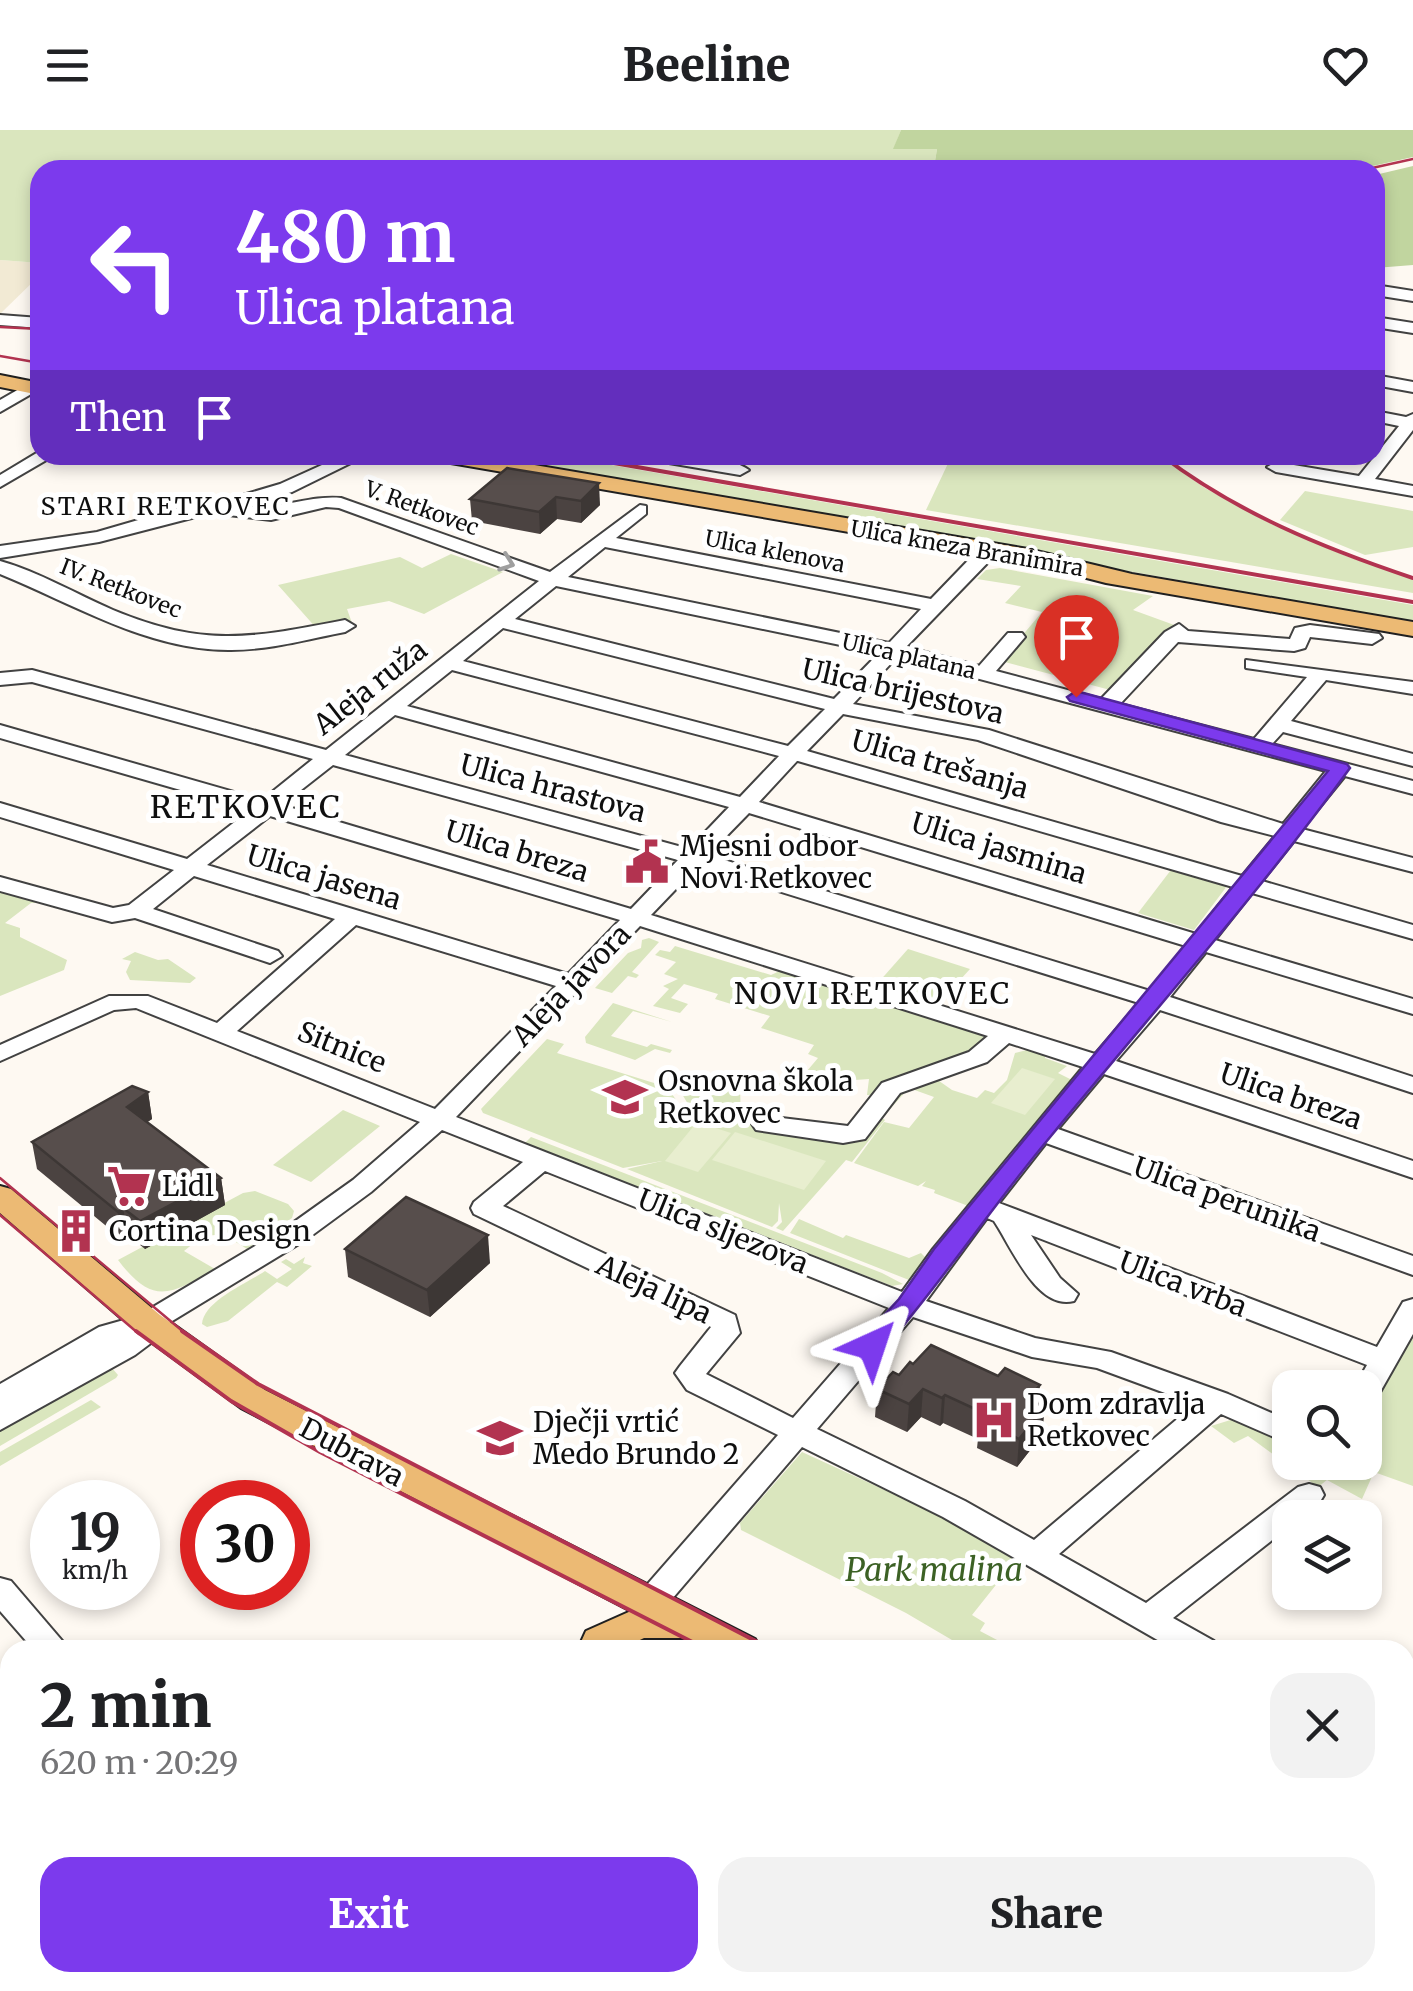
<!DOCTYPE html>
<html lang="en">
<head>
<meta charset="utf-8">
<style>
  :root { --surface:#fff; --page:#f2f2f2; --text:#202124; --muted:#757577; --accent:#7c3aed }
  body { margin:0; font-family:Merriweather,serif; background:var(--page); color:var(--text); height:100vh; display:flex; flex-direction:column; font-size:38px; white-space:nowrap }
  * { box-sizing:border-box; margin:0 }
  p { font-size:32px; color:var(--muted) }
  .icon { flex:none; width:55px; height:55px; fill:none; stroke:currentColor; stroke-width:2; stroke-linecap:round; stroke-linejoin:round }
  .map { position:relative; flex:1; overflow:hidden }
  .side { position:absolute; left:0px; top:1510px; width:1415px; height:352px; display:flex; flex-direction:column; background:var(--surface); border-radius:30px 30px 0 0; box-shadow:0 5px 15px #0003 }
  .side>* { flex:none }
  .hud { position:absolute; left:30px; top:30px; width:1355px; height:305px; border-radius:30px; box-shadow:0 5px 15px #0003; background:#7c3aed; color:#fff; overflow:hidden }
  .fabs { position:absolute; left:1272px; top:1240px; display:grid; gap:20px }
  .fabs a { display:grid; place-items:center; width:110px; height:110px; border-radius:20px; background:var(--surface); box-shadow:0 5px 15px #0003; font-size:50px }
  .speed { position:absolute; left:30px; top:1350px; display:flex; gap:20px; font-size:50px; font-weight:700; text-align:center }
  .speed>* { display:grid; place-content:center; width:130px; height:130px; border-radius:50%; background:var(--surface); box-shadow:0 5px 15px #0003; line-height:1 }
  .speed small { font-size:25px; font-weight:400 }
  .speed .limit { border:15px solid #d22; background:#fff; color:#111 }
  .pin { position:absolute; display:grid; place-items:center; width:85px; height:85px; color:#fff; margin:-102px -42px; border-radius:50% 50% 50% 0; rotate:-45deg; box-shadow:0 0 10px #0007 }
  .pin .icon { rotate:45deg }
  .me { position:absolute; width:110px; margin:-55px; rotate:42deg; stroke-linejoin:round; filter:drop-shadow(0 0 8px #0008) }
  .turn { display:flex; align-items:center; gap:35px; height:210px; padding:0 40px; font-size:45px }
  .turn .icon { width:130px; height:130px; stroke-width:2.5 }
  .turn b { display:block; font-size:70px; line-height:85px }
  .then { display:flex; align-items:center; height:95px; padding:0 40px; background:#0003; gap:20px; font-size:38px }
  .round { display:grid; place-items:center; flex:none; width:105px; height:105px; border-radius:30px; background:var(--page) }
  .head { display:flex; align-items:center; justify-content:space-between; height:170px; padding:0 40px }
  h1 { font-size:60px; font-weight:800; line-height:75px }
  .primary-button { display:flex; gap:20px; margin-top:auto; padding:20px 40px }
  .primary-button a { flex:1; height:115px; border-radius:30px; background:var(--accent); color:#fff; font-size:40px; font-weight:800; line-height:115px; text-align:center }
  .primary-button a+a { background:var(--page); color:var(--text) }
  header { display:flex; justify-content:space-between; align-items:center; height:130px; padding:0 40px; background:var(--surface); font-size:45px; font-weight:800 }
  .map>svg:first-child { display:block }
</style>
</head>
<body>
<header><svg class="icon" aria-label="menu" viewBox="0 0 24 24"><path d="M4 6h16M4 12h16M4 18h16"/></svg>Beeline<svg class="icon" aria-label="heart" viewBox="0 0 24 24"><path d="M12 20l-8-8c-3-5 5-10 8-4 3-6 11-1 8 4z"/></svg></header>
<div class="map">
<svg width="1413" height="1861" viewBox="0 0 1413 1861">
  <rect width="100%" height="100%" fill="#fef9f2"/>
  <polygon fill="#f2ead4" points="0,130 40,133 40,145 0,184"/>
  <g fill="#dae6be">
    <polygon points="0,0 901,0 894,18 937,19 935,31 905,40 40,40 40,133 0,130"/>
    <polygon points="469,325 554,325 1413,475 1413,492 965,412 967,407"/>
    <polygon points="952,325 1158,325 1205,358 1271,394 1346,426 1413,449 1413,463 926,380"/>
    <polygon points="1305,361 1413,381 1413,417 1365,425 1280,390"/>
    <polygon points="451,424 503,442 424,484 389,471 347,479 352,493 318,500 278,455 400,427 422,438"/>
    <polygon points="1000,438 1153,466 1133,480 1177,496 1114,561 1001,531 1042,482 1005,473 1021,456 977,449 986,440"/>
    <polygon points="1174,736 1230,752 1194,800 1138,783"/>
    <polygon points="0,759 42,773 31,773 5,793 20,798 20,807 67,830 64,840 0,866"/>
    <polygon points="649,808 659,812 632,842 639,845 636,848 628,846 612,863 595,858 628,823 641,818 642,810"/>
    <polygon points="675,816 771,845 784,839 996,905 992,914 877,965 867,965 869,949 814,953 812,958 740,956 741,992 831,1013 893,962 932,946 952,960 977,968 985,960 994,963 1007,950 1015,923 1035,918 1045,921 1045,928 1067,936 1058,943 1074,951 971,1077 934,1063 935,1060 922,1056 926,1051 918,1056 854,1033 884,992 909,998 934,967 909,958 882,988 885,990 852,1032 846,1030 783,1101 776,1098 782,1092 779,1073 778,1091 772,1097 627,1039 662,1031 623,1038 483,983 481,979 547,909 564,914 557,923 667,957 693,994 697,989 676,954 706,962 742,952 772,955 801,948 818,928 808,924 814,915 761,898 770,886 715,869 718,864 684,854 671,868 688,874 680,883 653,876 669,859 663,856 678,849 664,844 676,832 655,825 660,820 670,822"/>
    <polygon points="908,819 970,839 939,873 877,854"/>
    <polygon points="135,822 158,830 168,829 196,848 190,853 130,850 126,842 131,831 122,829"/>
    <polygon points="613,873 672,892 633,881 611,906 647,917 651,914 672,920 670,923 655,919 635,930 586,913 585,907"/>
    <polygon points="343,980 380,996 311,1052 273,1035"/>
    <polygon points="531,1007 882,1143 903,1154 892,1156 525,1013"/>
    <path d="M255,1061L288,1074L294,1081L292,1088L247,1119C219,1101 210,1099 184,1121L215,1139C170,1165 153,1176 118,1130L243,1063Z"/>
    <polygon points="799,1089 843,1108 846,1105 909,1128 921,1123 928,1130 909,1150 790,1103"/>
    <path d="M305,1127L303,1133L312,1136L287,1157L277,1152L228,1191L207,1197L202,1194C204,1171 246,1154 265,1141L277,1149L292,1139L281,1132L286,1129L294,1134Z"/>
    <polygon points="1413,1196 1413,1356 1374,1342 1362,1369 1327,1350 1318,1357 1248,1306 1234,1313 1211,1296 1237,1288 1279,1305 1277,1315 1290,1322 1290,1332 1365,1332 1365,1279"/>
    <polygon points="111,1237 118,1245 116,1248 0,1316 0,1301"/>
    <polygon points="91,1270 101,1277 0,1336 0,1322"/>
    <polygon points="802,1322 961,1395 1021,1431 1017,1438 1011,1436 972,1485 985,1493 980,1501 1016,1520 969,1520 906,1483 741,1400 740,1393"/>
  </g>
  <g fill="#c1d59f">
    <polygon points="901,0 1413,0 1413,27 1355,40 905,40 935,31 937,19 893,19"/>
    <polygon points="1413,36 1413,135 1375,138 1375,45"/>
  </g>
  <g fill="#e8eecf">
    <polygon points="1022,938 1055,949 1025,985 991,973"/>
    <polygon points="697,992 731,1003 698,1042 665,1031"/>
    <polygon points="735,1002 826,1031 804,1060 712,1030"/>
  </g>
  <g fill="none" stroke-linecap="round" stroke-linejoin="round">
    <g stroke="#424242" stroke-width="4">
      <g id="minor">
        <polygon points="1375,155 1413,161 1413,171 1375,165"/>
        <polygon points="0,185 40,188 40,198 0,195"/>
        <polygon points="1375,187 1413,193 1413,203 1375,197"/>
        <polygon points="1375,245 1413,252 1413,262 1375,255"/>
        <polygon points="40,247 40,259 0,282 0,270"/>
        <polygon points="1375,281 1406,287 1413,284 1413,300 1375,349 1413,356 1413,366 1276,342 1267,337 1276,332 1359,346 1399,296 1375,291"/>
        <polygon points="40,321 40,325 55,325 0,357 0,345"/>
        <path d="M344,325L359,329L292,362L243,376C279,381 307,365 341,368L550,442L640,375L646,376V384L616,408L931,469L983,415L990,413L999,419L997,423L906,517L979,536L1008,503H1022L1025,507L996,541L1101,569L1165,502L1179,494L1188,501L1290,509L1295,498L1310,495L1379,504L1382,508L1372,514L1310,507L1305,518L1294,521L1178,512L1120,574L1254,609L1307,547L1246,538V530L1413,552V564L1326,550L1291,591L1413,624V636L1283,602L1272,614L1413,651V664L1345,646L1302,699L1413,728V742L1294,711L1262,751L1413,795V809L1252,763L1215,810L1413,869V884L1206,822L1170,867L1413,947V963L1160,880L1116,931L1413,1031V1048L1104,944L1058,999L1413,1126V1145L1046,1013L999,1073L1377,1217L1403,1172L1413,1169V1204L1375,1271L1365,1274V1258H1354L1367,1235L1031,1105L1060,1148L1078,1164L1074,1171C1037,1181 1011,1116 994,1091L987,1088L926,1171L1035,1208L1111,1222L1228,1264L1290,1291V1314L1221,1284L1059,1424L1146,1473L1298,1357L1309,1354L1320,1357L1324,1365C1317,1378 1305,1388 1290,1388V1396L1173,1488L1214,1511L1218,1520H1175L943,1387L802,1317L660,1483L649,1486L638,1483L633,1474L638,1465L778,1305L687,1260L675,1243L680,1236L711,1197L474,1084L471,1078L474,1072L523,1032L442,1000L371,1062L307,1109L159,1199L151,1213L135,1225L0,1300V1254L99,1197L138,1186L287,1097L353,1050L420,992L136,878L114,880L0,931V915L109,866H148L217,893L335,789L194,746L153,779L278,821L282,826L270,833L135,788L112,792L0,761V747L113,778L129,775L174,740L0,687V673L187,729L250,680L0,608V595L262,670L313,629L32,552L0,555V543L32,540L326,620L539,451L339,378L326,377L271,390L211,383L99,412L0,428V416L97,402L183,377L226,370L280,354ZM605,417L921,479L889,513L568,447ZM556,456L879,523L834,569L515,489ZM503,498L825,579L788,616L463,531ZM897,527L1326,641L1283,694L989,600L853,574ZM452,540L779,626L740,667L407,576ZM843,584L978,610L1221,692L1275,706L1242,746L807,621ZM395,585L729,677L689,719L345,625ZM797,631H798L1233,757L1196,804L759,672ZM333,635L678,730L631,779L282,675ZM749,683L1186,816L1150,861L708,725ZM270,686L620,790L568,844L207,735ZM698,736L1139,873L1095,924L651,785ZM356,795L556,856L435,979L237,901ZM640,796L988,906L969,922L882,953L848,996L765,986L756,988L752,994L756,1000L843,1013L865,1009L900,963L987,932L1009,913L1083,937L933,1119L902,1162L456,987ZM545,1041L889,1178L793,1288L706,1244L740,1203L735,1185L503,1076ZM913,1187L1032,1227L1097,1238L1195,1274L1034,1410L965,1371L817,1299Z"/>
        <path d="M642,325C670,325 727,324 749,340L740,345L651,330Z"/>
        <path d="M0,431C39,442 76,464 113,480C205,518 251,508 345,490L355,496L345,502C308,509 270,520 231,520C149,521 74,474 0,444Z"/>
        <polygon points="0,1448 11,1451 70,1520 34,1520 0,1481"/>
        <polygon points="0,1798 10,1802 10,1852 45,1852 49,1861 11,1861 7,1852 10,1845 0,1841"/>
        <polygon points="105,1852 185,1852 189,1861 150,1861 148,1857 146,1861 101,1861"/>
        <polygon points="371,1852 411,1852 415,1861 375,1861"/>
        <polygon points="576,1852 615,1852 619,1861 580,1861"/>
        <polygon points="901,1852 941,1852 937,1861 897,1861"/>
      </g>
    </g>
    <g stroke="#202020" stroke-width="4">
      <g id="major">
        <polygon points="0,245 40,253 40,265 0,257"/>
        <polygon points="429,325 475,325 1028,419 1132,444 1413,492 1413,506 1106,453 1028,433 439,331"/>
        <polygon points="0,1056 11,1059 160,1185 265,1260 755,1509 761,1520 706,1520 684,1508 644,1508 619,1520 585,1520 581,1512 586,1501 631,1481 241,1278 136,1201 0,1083"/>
        <polygon points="1413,1539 1413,1589 1405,1592 1405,1542"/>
        <polygon points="1230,1852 1281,1852 1285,1861 1234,1861"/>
      </g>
    </g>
    <use href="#minor" fill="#fff" fill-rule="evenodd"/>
    <use href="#major" fill="#ecba74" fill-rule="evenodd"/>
    <g stroke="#b23350" stroke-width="2.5">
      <polyline points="0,1048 186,1204"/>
      <polyline points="0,1085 139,1204"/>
    </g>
    <g stroke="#b23350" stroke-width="4">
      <polyline points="136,1201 231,1271 320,1322 708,1520"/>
      <polyline points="182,1201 258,1254 773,1520"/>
      <polyline points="1224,1852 1235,1861"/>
      <polyline points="1282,1852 1293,1861"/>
    </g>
    <g stroke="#b23350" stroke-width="2.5">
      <polyline points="1363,40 1413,29"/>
      <polyline points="0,197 40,199"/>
      <polyline points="0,226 40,233"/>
    </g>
    <g stroke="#b23350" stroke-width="4">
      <polyline points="568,325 1413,472"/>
      <path d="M1161,325C1237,383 1323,418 1413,448"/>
    </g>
  </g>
  <g fill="#4b4341">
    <polygon points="507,338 600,375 581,393 557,389 540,404 472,391 470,369"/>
    <polygon points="148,962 152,989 147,992 221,1048 225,1075 145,1119 128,1105 122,1109 37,1039 32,1012"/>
    <polygon points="345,1119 490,1133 430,1187 348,1147"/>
    <polygon points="913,1234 998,1246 1038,1274 1042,1305 1017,1337 977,1318 978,1309 943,1293 940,1296 921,1287 907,1302 875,1287 877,1259"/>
  </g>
  <g fill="#3d3735">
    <polygon points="599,353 600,375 581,393 581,371"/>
    <polygon points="556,367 557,389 540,404 539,382"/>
    <polygon points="148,962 152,989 131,1003 127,977"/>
    <polygon points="221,1048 225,1075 145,1119 140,1091"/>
    <polygon points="123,1078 128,1105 122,1109 118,1082"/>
    <polygon points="488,1105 490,1133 430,1187 427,1160"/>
    <polygon points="1040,1255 1037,1283 1028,1269"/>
    <polygon points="923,1259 921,1287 907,1302 909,1274"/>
    <polygon points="945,1265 943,1293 940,1296 942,1268"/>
    <polygon points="1045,1277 1042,1305 1017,1337 1019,1309"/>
  </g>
  <g fill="#574e4c" stroke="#3d3735" stroke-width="2.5">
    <polygon points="507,338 599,353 581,371 556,367 539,382 470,369"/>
    <polygon points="132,956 148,962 127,977 221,1048 140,1091 123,1078 118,1082 32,1012"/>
    <polygon points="406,1067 488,1105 427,1160 345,1119"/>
    <polygon points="931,1215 998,1246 1005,1238 1040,1255 1028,1269 1045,1277 1019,1309 980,1290 986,1284 945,1265 942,1268 923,1259 909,1274 877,1259 893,1242 899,1245 910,1232 913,1234"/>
  </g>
  <defs><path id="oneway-chevron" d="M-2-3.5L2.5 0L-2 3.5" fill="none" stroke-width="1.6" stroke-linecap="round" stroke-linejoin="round" transform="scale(2.5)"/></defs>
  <use stroke="#9f9f9f" href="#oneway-chevron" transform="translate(507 433) rotate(20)"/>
  <path fill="#7c3aed" stroke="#51269a" stroke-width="2.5" d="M1076,561L1347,634L1350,638C1257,766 1151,884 1051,1006C992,1076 941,1154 881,1222H862L858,1216L862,1209L899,1169L934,1119L1328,641L1070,571L1067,567Z"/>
  <defs>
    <g id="civic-bare" transform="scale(3.45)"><path d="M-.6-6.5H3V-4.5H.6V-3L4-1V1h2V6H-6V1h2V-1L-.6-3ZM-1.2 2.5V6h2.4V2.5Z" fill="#b23350" stroke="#fff" stroke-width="2.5" paint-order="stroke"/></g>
    <g id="school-bare" transform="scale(3.45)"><path d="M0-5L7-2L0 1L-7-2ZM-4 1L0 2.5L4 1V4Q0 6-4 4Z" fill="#b23350" stroke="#fff" stroke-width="2.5" paint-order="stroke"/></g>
    <g id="supermarket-bare" transform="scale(3.45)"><path d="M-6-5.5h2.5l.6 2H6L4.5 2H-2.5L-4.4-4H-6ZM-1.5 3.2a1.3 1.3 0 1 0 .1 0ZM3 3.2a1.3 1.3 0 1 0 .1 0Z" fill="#b23350" stroke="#fff" stroke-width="2.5" paint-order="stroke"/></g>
    <g id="building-bare" transform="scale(3.45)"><path d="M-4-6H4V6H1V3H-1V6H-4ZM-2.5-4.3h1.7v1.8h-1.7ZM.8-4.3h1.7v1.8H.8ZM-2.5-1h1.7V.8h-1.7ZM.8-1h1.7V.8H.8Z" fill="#b23350" stroke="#fff" stroke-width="2.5" paint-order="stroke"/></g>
    <g id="hospital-bare" transform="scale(3.45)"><path d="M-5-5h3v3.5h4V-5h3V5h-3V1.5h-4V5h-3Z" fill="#b23350" stroke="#fff" stroke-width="2.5" paint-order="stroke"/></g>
  </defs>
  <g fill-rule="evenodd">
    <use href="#civic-bare" x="647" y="732"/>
    <use href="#school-bare" x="625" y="967"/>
    <use href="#supermarket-bare" x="129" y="1056"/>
    <use href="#building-bare" x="76" y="1101"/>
    <use href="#hospital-bare" x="994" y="1290"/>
    <use href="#school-bare" x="500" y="1308"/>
  </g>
  <g text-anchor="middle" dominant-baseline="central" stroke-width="10" stroke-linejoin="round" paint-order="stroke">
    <g font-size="22" fill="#0f0f0f" stroke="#fff">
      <text transform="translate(422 378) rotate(20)">V. Retkovec</text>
      <text transform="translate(967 418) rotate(10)">Ulica kneza Branimira</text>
      <text transform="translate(775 421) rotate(11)">Ulica klenova</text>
      <text transform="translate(121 458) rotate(21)">IV. Retkovec</text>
      <text transform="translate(909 526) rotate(13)">Ulica platana</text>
    </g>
    <g font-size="25" letter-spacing="2.5" fill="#0f0f0f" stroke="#fff">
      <text x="166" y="376">STARI RETKOVEC</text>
    </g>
    <g font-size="28" fill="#0f0f0f" stroke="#fff">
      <text transform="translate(370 557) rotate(-38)">Aleja ruža</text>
      <text transform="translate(903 561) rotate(13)">Ulica brijestova</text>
      <text transform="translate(940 634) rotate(16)">Ulica trešanja</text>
      <text transform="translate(553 658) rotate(15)">Ulica hrastova</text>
      <text transform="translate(999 718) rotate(17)">Ulica jasmina</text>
      <text transform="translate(517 721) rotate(17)">Ulica breza</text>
      <text transform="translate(324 747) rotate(17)">Ulica jasena</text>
      <text transform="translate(571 855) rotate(-46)">Aleja javora</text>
      <text transform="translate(342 917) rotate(22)">Sitnice</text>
      <text transform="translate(1291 966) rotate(19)">Ulica breza</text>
      <text transform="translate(1227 1069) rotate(20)">Ulica perunika</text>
      <text transform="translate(723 1101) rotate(22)">Ulica sljezova</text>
      <text transform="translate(1183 1154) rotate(21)">Ulica vrba</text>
      <text transform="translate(654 1159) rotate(25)">Aleja lipa</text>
      <text transform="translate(352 1322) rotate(28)">Dubrava</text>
    </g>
    <g font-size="28" fill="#0f0f0f" stroke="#fff" text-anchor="start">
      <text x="680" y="716">Mjesni odbor<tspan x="680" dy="32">Novi Retkovec</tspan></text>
      <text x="658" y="951">Osnovna škola<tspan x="658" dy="32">Retkovec</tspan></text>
      <text x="162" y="1056">Lidl</text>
      <text x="109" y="1101">Cortina Design</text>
      <text x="1027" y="1274">Dom zdravlja<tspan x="1027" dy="32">Retkovec</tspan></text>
      <text x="533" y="1292">Dječji vrtić<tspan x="533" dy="32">Medo Brundo 2</tspan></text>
    </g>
    <g font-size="30" letter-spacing="2.5" fill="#0f0f0f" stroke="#fff">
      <text x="873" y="863">NOVI RETKOVEC</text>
    </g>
    <g font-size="32" letter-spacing="2.5" fill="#0f0f0f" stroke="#fff">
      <text x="246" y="677">RETKOVEC</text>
    </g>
    <g font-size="32" font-style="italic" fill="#3c6125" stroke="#fff">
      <text x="934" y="1440">Park malina</text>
    </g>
  </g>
</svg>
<div class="fabs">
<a><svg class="icon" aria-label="search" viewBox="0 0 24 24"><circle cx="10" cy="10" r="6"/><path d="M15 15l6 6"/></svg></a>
<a><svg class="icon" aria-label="layers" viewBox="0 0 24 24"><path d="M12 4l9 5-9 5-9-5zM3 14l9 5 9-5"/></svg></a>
</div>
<div class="speed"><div>19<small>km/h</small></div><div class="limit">30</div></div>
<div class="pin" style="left:1076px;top:567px;background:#d93025"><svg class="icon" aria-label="arrive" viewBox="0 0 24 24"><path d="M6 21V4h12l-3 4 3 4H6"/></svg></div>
<svg class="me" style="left:872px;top:1216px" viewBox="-20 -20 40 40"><path d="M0-17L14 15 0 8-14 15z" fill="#7c3aed" stroke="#fff" stroke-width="4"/></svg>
<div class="hud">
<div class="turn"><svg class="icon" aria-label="left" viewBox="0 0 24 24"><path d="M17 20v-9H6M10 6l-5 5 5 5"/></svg><div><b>480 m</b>Ulica platana</div></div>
<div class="then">Then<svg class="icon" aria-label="arrive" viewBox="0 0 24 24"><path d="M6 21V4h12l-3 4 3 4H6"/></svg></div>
</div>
<section class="side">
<div class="head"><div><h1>2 min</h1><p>620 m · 20:29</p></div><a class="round"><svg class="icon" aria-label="close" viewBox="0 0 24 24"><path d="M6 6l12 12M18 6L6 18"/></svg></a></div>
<div class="primary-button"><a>Exit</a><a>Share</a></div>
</section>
</div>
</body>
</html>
